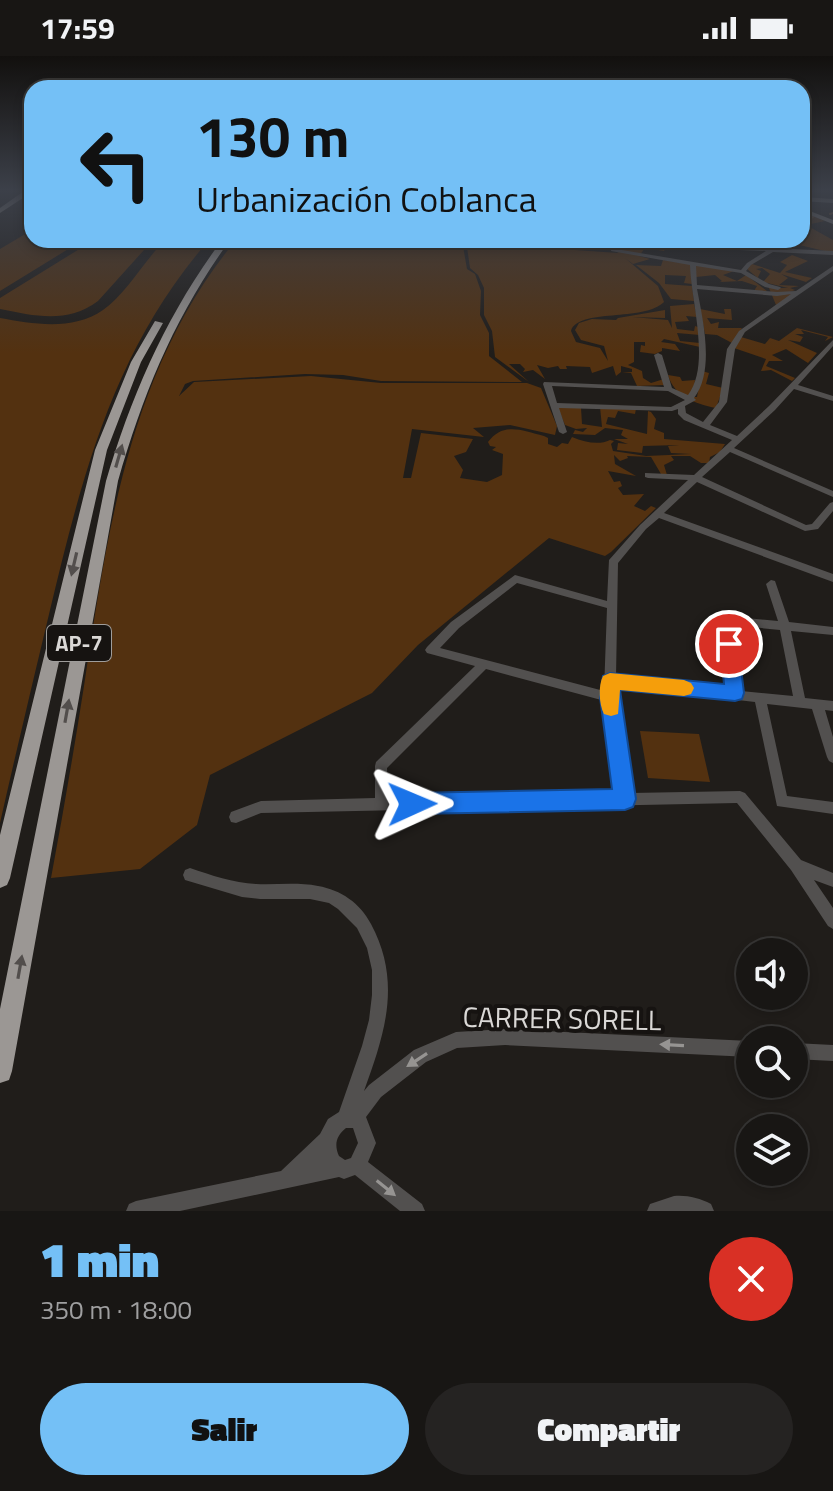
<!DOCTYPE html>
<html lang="es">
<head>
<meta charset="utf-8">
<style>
  :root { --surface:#181614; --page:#252322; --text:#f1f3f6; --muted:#9f9fa0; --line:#363534; --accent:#74c0f6 }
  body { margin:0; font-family:"Titillium Web",sans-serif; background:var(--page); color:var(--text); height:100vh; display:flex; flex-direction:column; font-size:30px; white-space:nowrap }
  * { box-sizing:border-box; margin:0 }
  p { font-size:26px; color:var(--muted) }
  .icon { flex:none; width:44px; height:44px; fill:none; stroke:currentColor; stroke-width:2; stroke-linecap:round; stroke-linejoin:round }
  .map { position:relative; height:1155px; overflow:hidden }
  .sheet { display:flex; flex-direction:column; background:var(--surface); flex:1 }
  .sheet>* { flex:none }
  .top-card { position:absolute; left:24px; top:24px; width:786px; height:168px; border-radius:24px; box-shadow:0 4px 12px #0003,0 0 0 2px var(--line); background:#74c0f6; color:#111; overflow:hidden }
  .tools { position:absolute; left:736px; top:882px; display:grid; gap:16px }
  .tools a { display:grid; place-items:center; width:72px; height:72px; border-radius:50%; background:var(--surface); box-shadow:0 4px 12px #0003,0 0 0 2px var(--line); font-size:40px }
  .pin { position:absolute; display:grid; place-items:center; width:68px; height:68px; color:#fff; margin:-34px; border:4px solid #fff; border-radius:50%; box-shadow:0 2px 8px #0007 }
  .me { position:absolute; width:88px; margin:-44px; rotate:89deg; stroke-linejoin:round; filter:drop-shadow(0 0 6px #0008) }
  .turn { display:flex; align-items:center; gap:28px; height:168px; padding:0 40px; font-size:36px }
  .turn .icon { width:104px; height:104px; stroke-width:2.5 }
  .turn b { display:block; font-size:56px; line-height:68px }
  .round { display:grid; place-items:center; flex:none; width:84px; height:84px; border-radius:42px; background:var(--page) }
  .overview { display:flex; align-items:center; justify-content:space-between; height:136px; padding:0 40px }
  h1 { font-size:48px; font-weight:800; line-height:60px; color:var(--accent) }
  .primary-button { display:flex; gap:16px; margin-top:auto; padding:16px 40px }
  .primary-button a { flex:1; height:92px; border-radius:48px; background:var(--accent); color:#111; font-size:32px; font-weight:800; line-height:92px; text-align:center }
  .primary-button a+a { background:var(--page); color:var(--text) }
  .status { display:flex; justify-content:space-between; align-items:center; height:56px; padding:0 40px; background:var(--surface); direction:ltr }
  .status svg { height:22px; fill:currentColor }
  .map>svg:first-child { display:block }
</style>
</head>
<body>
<div class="status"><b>17:59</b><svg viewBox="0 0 49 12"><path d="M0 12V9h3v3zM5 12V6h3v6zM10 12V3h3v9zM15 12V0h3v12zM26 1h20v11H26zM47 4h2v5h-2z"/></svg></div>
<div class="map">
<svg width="833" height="1155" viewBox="0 0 833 1155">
  <rect width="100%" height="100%" fill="#201d1a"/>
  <g fill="#533110">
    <polygon points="802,156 825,165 806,169 833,184 833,197 791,187 784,191 772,186 763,186 765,190 757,192 692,189 660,184 802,184"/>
    <polygon points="32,174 32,184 83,184 0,235 0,193"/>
    <path d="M94,184H153L98,245C67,268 35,260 0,253V242Z"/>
    <path d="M165,184H209C114,293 83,417 50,554C33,625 16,696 0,767V262C33,268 73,275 103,254C125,239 145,204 165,184Z"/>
    <path d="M236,184H404C394,197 376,190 362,186L374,191L371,193C402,192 432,188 463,190L467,213L475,218L481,235L480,259L489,277V300L522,326L381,325L343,319L305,318L193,325L185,328L179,340L194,326L311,320L381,327H527L541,332L557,370L555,379L510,369L473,372L484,381L412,373L403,422H411L421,377L473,383L466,396L454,400L463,414L460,422L487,426L502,419L503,398L492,394L496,391L490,390L488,386C503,366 521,374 544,380L548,382V388L557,391L562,387L568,388L572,381C586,387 600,389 610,384L614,385L611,388L613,395L646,400L691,398L671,397L668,390L679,389L643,390L642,397L617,394L618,387L628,388L614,383H628L621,379L623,374L605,372L595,379L573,378L575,374L583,376L587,372L576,373L565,369L558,352H581L582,368L602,371L600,351L636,353L635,358L618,355L615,362L608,361L606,368L647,378L648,355L651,356L656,363L654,373L664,377V383L725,388L720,396L710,401L709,407H701L690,400H671L674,404L664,409L667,419L661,418L651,401L627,400L628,402L620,405L614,399L615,408L636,420L608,415L614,426L620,425L622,430L618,432L623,439L644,438L634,450L645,455L651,450L656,452L611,496L605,500L549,482L418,589L372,637L210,719L197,769L140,813L51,822C63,758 74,694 84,630C108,472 130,312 236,184Z"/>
    <path d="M620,184H624L622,189L631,193L645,192L651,184L669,187L664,195L645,192L639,200L650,203L633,208L625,202L658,230L664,246C644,266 578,252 571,275L576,286L600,292L608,305L604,290L581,284L575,274L579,267L592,263L616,264L618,262L665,254V262L632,261L668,264L672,272L670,250L694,248L697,261L686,260L689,265L675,266L677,273L694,275L695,270L698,271L700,279L677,277L680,285L700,287V291L664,283L661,286L675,288L680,295L662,292V295L655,298L640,296L641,289L645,290V286H634V306L628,309L642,315L643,322L651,327L664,323L665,329L637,330L631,317L622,316H632V313L621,310V316L616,320L613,310L592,317L590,311L566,310L567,313H560L558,310L548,312L537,309L545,323L533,314L523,316L525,313L520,308H509L529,326L495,301L492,275L484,259V232L478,219L470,212L467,191L517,190L618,197L615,192Z"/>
    <polygon points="792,199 808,205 785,216 812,222 806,226 781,218 788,222 779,229 799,230 790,232 795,234 790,236 793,239 776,249 769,232 788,232 763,226 770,218 762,212 756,213 761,215 758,221 760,224 746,212 752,208 780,217 787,209 780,206"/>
    <polygon points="663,204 734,215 723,219 737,225 746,219 767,235 754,235 757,230 742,225 720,226 722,225 715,219 696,221 695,214 691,215 692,228 684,227 686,220 665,219 665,228 692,230 694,245 671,243 659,227 636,209 661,210"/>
    <polygon points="700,253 725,258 724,253 731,253 732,264 707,262 711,268 719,266 718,272 742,272 732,287 717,279 705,278"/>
    <polygon points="797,272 833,281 825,285 828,281 801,274 804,278 795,278 803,281 800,286 788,284 817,297 808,307 786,293 772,299 783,305 769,305 766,310 795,322 792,325 771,314 761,315 766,303 734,292 741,281 765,288 770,282 779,285"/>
    <path d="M702,315L709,317L706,328L723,332L716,352C695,348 674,340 668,319L680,321L682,325L695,324L693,341H697Z"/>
    <polygon points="640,675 699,678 710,726 648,722"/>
  </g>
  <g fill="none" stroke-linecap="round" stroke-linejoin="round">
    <g stroke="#724e2d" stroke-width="2">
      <polyline points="830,158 833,157"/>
      <polyline points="802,166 813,161"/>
    </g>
    <g fill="#52504f" fill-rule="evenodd">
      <path d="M613,184H619L616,193L741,214L747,207L766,195L688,192L652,184H664L688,188L833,195V199L773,196L751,209L746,215L769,228L780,231L781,232L778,234L765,231L741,217L696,210L697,229L777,236L796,235L833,210V215L745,276L735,293L727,346L710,369L737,380L769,350L833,284V290L798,329L833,340V345L794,333L775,354L734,392L833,435V441L730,396L702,421L806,469L812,468L830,447L833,446V455L818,473L805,475L697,426L664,457L833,518V526L659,462L646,473L618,507L616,621L729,633L721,564L726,560L778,565L766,528L771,524L775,525L789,566L833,571V579L791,575L805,642L833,645V655L825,654L833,681V707L829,705L827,701L812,653L767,648L787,740L833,746V758L777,750L755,646L616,630V641L631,737L740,735L745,737L801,804L833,817V831L814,824L833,852V873L828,870L791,814L737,747L261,757L236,767L231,766L229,761L231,756L261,745L375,742V710L376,706L475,610L427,597L425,594L427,591L451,566L515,519L607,545L609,504L640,469L688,424L648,422L645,421V417L694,419L732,384L684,364L678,358V353L672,355L559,352L567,376L563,378L559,376L543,328L544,326L664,331L654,299L658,297L662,299L672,332L688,339C711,309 691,245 690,209L611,195ZM697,233L777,240L791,238L739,275L727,293L719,346L703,366L686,357L685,350L696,344L694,342C715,315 703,264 697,233ZM552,330L668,335L685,344L671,351L557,347ZM517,527L607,552L604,635L440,592L459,572ZM732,569L780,574L793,640L741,635ZM486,613L605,645L617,737L388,742L387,712Z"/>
      <path d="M190,812C211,819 233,827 256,828C276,829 297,826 318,830C341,834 360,847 371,868C402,926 385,977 364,1035L369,1029L414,994L456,976L505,973L750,985V1001L505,989L457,992L426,1006L381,1041L366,1061L376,1087L368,1106L422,1148L425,1155H400L355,1119L344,1123L339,1121L180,1155H126L129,1148L136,1145L281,1115L320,1078L328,1063L339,1056L362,990L369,964L372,939V914L367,892L357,872L338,853L329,847L310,843H260L242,841L185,824L183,819L185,814ZM346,1072H353L358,1087L351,1102L345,1104L339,1100C334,1089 336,1080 346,1072Z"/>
      <polygon points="794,987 833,989 833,1005 794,1003"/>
      <path d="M674,1140C688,1139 699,1142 711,1148L714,1155H647L650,1148Z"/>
    </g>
    <g fill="#868380" fill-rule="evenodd">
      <polygon points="802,141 833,143 833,147 802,145"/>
      <polygon points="802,152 833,164 833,168 802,156"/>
    </g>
    <g fill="#9b9794" fill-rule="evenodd">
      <polygon points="24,135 32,136 0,157 0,152"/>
      <path d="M222,184H230C175,260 144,335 118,425L12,1015L9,1024L0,1027V953L106,425C132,337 167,258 222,184Z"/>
      <polygon points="155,265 163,267 141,306 107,394 10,822 7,829 0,832 0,779 95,394 131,306"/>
    </g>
  </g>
  <defs><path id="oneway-solid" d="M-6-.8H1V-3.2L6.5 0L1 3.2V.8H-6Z" transform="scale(2)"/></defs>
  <g fill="#524e4c">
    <use href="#oneway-solid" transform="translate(119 400) rotate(-74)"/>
    <use href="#oneway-solid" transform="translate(74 508) rotate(103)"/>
    <use href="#oneway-solid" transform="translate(67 655) rotate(-80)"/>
    <use href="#oneway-solid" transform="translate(20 911) rotate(-80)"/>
  </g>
  <g fill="#969492">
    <use href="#oneway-solid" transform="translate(672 989) rotate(-177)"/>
    <use href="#oneway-solid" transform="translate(417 1004) rotate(147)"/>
    <use href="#oneway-solid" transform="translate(386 1132) rotate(39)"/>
  </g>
  <linearGradient id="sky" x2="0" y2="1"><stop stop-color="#12100e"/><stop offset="0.45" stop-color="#3c4049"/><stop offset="1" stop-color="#3c4049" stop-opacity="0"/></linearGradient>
  <rect width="833" height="297" fill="url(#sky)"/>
  <polygon fill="#1a73e8" stroke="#114b97" stroke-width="2" points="729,581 738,588 744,637 742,643 735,645 620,634 636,743 633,751 625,754 412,758 405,755 401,748 405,740 412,737 612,733 600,641 603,620 610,617 724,628 720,588"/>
  <path fill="#f59e0b" d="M610,617L684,624L691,627L694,632L691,638L684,640L620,634L618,658L611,660L604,658C599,648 598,630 603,620Z"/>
  <g text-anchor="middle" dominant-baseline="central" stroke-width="8" stroke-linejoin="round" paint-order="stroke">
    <rect fill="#161311" stroke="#9f9d9b" stroke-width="2" x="47" y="569" width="64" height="36" rx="6"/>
    <g font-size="22" font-weight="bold" fill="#dad8d6">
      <text x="79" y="587">AP-7</text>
    </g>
    <g font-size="28" fill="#dad8d6" stroke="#161311">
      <text transform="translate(562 962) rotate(1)">CARRER SORELL</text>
    </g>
  </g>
</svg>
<div class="tools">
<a><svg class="icon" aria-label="sound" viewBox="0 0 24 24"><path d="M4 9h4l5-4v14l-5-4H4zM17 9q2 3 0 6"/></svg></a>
<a><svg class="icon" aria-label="search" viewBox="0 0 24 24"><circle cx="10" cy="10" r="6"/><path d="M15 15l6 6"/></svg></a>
<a><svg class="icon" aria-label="layers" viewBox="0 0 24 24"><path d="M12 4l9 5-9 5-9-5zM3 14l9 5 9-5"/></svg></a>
</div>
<div class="pin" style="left:729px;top:588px;background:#d93025"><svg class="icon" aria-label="arrive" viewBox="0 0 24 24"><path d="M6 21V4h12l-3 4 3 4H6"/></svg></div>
<svg class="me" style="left:412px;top:748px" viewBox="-20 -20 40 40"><path d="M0-17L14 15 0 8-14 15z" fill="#1a73e8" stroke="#fff" stroke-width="4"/></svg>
<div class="top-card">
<div class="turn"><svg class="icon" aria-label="left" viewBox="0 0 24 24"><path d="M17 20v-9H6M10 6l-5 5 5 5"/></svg><div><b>130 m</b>Urbanización Coblanca</div></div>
</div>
</div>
<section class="sheet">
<div class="overview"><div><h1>1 min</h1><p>350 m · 18:00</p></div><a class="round" style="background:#d93025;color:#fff"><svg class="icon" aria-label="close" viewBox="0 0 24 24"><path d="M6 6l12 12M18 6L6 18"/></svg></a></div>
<div class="primary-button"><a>Salir</a><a>Compartir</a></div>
</section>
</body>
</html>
